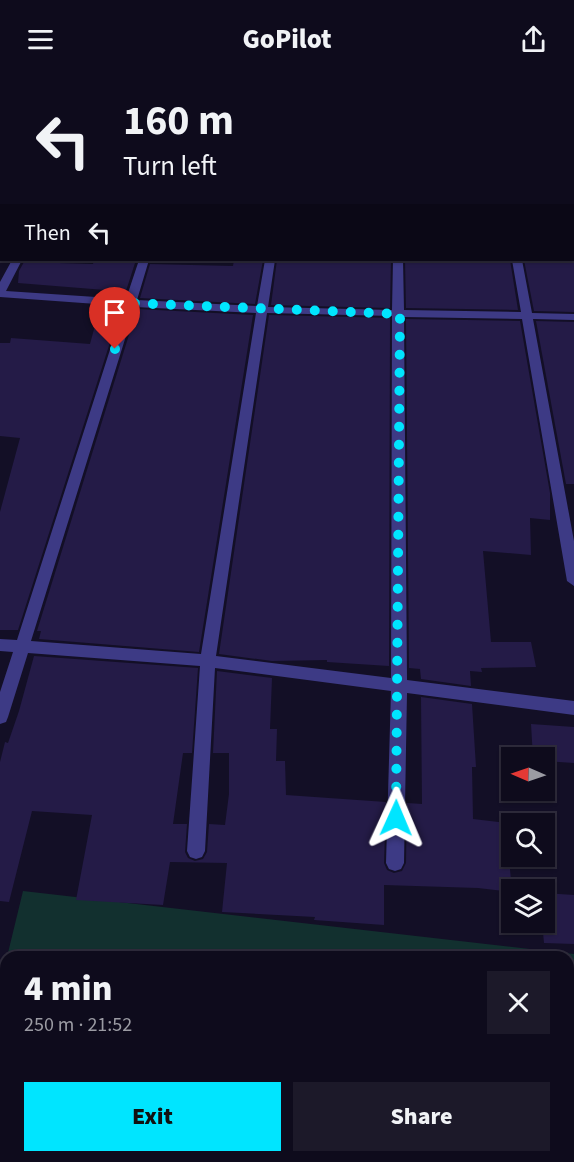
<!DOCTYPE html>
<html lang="en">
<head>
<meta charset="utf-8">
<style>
  :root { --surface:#0e0b1c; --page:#1c1929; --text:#f1f3f6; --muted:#9b9ba3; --line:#2e2b3b; --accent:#00e5ff }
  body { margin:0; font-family:"Source Sans 3",sans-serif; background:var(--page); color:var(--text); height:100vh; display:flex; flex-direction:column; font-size:22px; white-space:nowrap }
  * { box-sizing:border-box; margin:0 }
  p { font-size:20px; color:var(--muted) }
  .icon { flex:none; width:33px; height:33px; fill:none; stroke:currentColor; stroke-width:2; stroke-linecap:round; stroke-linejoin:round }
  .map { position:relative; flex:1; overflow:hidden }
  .sheet { position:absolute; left:0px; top:873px; width:574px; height:212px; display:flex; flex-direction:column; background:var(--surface); border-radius:18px 18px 0 0; box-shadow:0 2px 4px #0004,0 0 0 2px var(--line) }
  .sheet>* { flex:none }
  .hud { position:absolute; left:0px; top:0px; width:574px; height:183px; box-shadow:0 2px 4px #0004,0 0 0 2px var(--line); background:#0e0b1c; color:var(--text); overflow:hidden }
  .needle { width:39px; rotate:272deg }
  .controls { position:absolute; left:501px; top:669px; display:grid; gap:12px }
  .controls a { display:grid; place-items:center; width:54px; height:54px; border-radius:0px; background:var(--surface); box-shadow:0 2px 4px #0004,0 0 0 2px var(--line); font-size:30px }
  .pin { position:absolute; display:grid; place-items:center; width:51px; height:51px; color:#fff; margin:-62px -26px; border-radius:50% 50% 50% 0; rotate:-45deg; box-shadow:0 0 6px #0007 }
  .pin .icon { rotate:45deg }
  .me { position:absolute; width:66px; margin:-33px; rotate:1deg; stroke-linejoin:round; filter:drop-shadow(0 0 4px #0008) }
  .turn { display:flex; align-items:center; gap:21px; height:126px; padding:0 24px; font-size:27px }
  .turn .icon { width:78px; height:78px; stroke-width:2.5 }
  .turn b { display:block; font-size:42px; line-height:51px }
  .then { display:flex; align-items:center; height:57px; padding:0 24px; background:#0003; gap:12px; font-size:22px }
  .round { display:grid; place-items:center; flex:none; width:63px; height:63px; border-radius:0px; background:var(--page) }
  .overview { display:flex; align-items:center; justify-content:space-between; height:102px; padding:0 24px }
  h1 { font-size:36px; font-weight:800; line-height:45px }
  .button { display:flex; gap:12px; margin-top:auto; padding:12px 24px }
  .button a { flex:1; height:69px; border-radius:0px; background:var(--accent); color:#111; font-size:24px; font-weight:800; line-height:69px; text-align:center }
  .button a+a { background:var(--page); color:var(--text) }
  header { display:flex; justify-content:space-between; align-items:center; height:78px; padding:0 24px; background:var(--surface); font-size:27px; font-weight:800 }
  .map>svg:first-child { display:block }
</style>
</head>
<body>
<header><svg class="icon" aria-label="menu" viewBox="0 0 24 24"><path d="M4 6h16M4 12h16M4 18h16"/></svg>GoPilot<svg class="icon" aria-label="share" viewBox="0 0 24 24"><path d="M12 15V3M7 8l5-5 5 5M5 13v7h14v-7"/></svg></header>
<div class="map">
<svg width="574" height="1084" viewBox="0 0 574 1084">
  <rect width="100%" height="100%" fill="#130f26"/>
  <polygon fill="#12302f" points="23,813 574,876 574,1084 0,1084 0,909 6,885 6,1078 568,1078 568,879 7,879"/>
  <g fill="#241b47">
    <polygon points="94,182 128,182 127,185 135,185 124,219 103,217 105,212 18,205 19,193 24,184 93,186"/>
    <polygon points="234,182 263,182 255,226 140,220 150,186 233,188"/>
    <polygon points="277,182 391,182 390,230 271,227"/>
    <polygon points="405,182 510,182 518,232 406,230"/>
    <polygon points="524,182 574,182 574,234 534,233"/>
    <polygon points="100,229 121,230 18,552 0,552 0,434 20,360 0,358 0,265 10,265 11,260 90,266"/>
    <polygon points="137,231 253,237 199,574 39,561 41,553 37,553"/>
    <polygon points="269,237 390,240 389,588 327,584 327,582 272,583 219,576"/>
    <polygon points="406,241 520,243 550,415 550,442 530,440 531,477 483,473 491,564 531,564 536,589 481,590 482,594 470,593 471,608 421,601 420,591 409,590"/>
    <polygon points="536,243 574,244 574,406 566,406"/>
    <polygon points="34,578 198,590 192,675 183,675 173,746 187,746 185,774 188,780 195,783 203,781 207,774 209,746 225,747 229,716 229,675 213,675 217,593 272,600 270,651 277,651 276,683 285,683 286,717 386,724 384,785 387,792 394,795 402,793 406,785 407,725 422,726 421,619 472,626 476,689 472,689 473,741 507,745 506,780 509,780 512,814 478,810 384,807 384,847 314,842 315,839 222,834 227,785 170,784 163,827 76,822 92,737 32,733 9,824 0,823 0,684 5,664 8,665 19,633"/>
    <polygon points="531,646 574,649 574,685 544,683 544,680 533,680"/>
    <polygon points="544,815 574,817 574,866 544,865 542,844 544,844"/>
  </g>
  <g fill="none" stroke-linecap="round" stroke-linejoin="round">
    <g fill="#3d3a85" fill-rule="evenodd">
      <polygon points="6,0 14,0 5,2"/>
      <polygon points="103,0 111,0 102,2"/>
      <rect x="201" y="0" width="8" height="2"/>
      <rect x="295" y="0" width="8" height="2"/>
      <rect x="393" y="0" width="8" height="2"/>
      <rect x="490" y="0" width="8" height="2"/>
      <polygon points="0,13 2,13 0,20"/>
      <rect x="573" y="13" width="1" height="6"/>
      <path d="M12,182H22L6,213L126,221L139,182H149L137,222L257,228L265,182H275L268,229L392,232L393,182H403L404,232L521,234L512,182H522L532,235L574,236V242L533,241L574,463V508L567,503L522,241L404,239L407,602L574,623V637L407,615L404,785L401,791L395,793L389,791L386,785L391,613L215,590L205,773L202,779L196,781L190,779L187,773L200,588L28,575L8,639L6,644L0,646V614L13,574L0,573V561L17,562L124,228L0,219V204ZM135,229L256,235L201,576L31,563ZM267,235L392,238L391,600L216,578Z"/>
    </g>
  </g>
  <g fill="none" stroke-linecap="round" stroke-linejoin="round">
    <polyline stroke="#00e5ff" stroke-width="10" stroke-dasharray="0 18" points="115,271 129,225 400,236 396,740"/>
  </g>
</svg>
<div class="controls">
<a><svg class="needle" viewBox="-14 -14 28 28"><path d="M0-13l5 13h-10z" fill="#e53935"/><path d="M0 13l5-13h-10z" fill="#9b9ba3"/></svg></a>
<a><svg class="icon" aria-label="search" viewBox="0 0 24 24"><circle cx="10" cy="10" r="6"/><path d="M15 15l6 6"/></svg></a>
<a><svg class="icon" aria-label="layers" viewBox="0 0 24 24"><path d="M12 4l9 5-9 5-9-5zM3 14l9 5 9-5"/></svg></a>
</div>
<div class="pin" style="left:115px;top:271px;background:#d93025"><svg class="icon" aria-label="arrive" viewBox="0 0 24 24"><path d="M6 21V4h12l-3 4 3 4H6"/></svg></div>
<svg class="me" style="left:396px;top:740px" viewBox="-20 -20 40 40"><path d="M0-17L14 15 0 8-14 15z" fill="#00e5ff" stroke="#fff" stroke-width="4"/></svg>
<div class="hud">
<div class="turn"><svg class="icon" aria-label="left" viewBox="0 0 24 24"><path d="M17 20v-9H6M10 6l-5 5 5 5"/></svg><div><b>160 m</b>Turn left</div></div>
<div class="then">Then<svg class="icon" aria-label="left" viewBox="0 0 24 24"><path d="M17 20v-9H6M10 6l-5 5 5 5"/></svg></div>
</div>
<section class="sheet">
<div class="overview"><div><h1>4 min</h1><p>250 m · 21:52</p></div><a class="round"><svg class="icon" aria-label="close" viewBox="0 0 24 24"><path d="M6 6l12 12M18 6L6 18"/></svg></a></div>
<div class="button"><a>Exit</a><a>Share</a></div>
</section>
</div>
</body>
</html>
